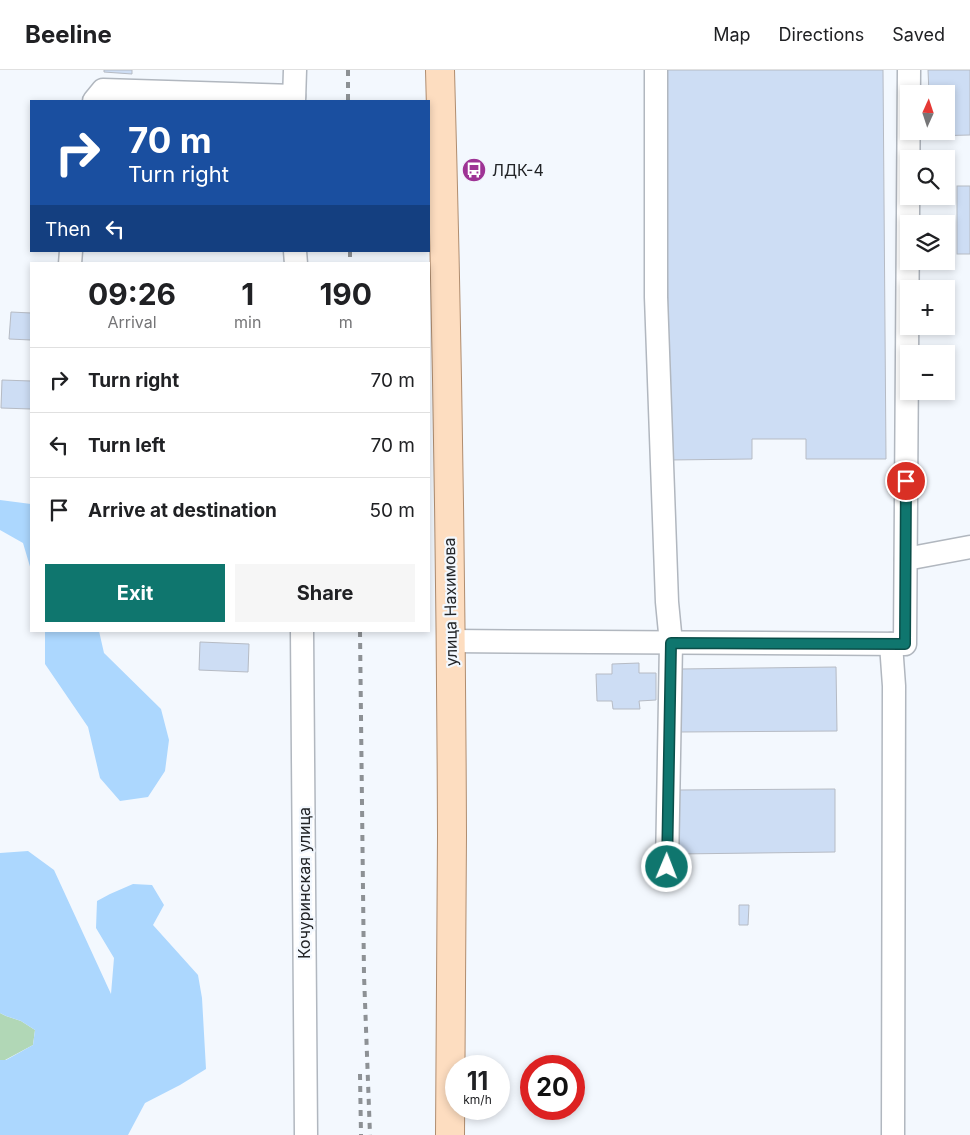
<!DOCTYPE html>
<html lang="en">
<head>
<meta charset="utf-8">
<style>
  :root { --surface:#fff; --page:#f6f6f6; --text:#202124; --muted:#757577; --line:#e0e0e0; --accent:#0f766e }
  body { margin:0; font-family:Inter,sans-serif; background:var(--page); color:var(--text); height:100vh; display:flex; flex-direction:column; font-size:19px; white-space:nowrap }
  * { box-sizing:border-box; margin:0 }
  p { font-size:16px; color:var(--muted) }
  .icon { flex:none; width:28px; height:28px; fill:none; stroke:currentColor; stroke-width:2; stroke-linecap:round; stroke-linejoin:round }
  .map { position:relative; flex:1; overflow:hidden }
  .side { position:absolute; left:30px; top:192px; width:400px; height:370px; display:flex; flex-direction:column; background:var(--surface); border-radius:0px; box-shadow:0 2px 8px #0003 }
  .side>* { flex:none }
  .guide { position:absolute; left:30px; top:30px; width:400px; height:152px; border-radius:0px; box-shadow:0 2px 8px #0003; background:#1a4fa0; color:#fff; overflow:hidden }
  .needle { width:32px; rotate:3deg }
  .buttons { position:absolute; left:900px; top:15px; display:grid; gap:10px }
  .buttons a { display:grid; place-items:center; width:55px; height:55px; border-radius:0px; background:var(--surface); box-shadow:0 2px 8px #0003; font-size:25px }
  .speed { position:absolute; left:445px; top:985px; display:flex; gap:10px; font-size:25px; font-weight:700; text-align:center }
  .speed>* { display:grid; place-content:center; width:65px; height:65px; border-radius:50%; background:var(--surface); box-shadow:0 2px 8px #0003; line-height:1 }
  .speed small { font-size:12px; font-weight:400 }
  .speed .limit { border:8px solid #d22; background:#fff; color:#111 }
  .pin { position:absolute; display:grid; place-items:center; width:42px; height:42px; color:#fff; margin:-21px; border:2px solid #fff; border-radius:50%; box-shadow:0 1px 5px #0007 }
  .me { position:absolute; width:55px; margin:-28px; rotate:1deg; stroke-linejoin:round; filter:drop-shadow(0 0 4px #0008) }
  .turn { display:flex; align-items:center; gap:18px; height:105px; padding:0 15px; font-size:22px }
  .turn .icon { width:65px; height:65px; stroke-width:2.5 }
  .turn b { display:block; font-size:35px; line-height:42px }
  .then { display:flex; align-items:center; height:48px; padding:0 15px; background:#0003; gap:10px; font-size:19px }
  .eta { display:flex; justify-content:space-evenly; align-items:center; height:85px; text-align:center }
  .eta b { font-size:30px; font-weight:700; line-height:35px }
  .button { display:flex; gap:10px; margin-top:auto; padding:10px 15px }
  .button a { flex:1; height:58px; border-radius:0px; background:var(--accent); color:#fff; font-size:20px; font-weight:700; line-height:58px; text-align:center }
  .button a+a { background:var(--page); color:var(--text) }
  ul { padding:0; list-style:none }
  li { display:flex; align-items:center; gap:15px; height:65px; padding:0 15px; border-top:1px solid var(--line) }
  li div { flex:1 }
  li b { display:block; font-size:19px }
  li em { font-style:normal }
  header { display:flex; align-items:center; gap:30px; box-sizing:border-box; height:70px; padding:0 25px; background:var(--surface); border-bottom:1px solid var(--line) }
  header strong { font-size:24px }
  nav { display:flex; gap:28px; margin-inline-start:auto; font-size:18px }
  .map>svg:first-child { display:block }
</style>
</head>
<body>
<header>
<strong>Beeline</strong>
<nav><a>Map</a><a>Directions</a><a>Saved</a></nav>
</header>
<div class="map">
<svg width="970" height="1065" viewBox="0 0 970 1065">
  <rect width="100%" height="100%" fill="#f3f8fe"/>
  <polygon fill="#b1d7b6" points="0,943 6,946 21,951 35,960 33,975 5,990 0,990"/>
  <g fill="#acd7fe">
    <polygon points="0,430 31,434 31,500 23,473 0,460"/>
    <polygon points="45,561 99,561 104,583 161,639 169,670 165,701 148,727 120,731 100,708 88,657 45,594"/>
    <polygon points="28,781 54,800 111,924 114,888 96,858 97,831 110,824 133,814 152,815 164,835 153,855 198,905 202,928 206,999 180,1015 145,1033 128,1065 0,1065 0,990 6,990 33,975 35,960 21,951 6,946 0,943 0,783"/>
  </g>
  <g fill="#cdddf4" stroke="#b6bbc4">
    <polygon points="104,0 132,0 132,4 104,2"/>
    <polygon points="666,0 883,0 886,389 806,389 806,369 752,369 752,389 669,390"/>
    <polygon points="928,0 970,0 970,65 929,66 929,61 946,61 946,24 929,24"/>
    <rect x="957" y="116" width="13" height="68"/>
    <polygon points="11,242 31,243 31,270 9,269"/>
    <polygon points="2,310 31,311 31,339 1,338"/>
    <polygon points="200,572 249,574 248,602 199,600"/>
    <polygon points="639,593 639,603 656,603 656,630 639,631 640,639 613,639 612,631 597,631 596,604 612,604 612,594"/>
    <polygon points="836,597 837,661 680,662 679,599"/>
    <polygon points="835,719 835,782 678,784 678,720"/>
    <polygon points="739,835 749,835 748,855 739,855"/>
  </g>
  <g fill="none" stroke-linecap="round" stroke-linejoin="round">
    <g stroke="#b1b7bf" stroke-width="25">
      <g id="minor">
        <polyline points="656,0 656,227 667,532 671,573 667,797"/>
        <polyline points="94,31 103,20 294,26"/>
        <polyline points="294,31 295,0"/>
        <polyline points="295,181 296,194"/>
        <polyline points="70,194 71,181"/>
        <polyline points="906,489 970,477"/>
        <polyline points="302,561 306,1065"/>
        <polyline points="450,571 905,574 909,0"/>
        <polyline points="891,574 894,616 893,1065"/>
      </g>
    </g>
    <g stroke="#b08d6f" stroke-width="30">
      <path id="major" d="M440,0C447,255 451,510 452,765C452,865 451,965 450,1065"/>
    </g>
    <use href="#minor" stroke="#fff" stroke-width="22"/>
    <use href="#major" stroke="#fdddc0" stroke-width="28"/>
    <g stroke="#8d9195" stroke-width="4" stroke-dasharray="6 6" stroke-linecap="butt">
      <polyline points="348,0 348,31"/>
      <polyline points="350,181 350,194"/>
      <polyline points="360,561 364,905 370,1065"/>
      <polyline points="360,1004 361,1065"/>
    </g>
  </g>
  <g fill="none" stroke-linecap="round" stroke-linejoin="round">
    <g stroke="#0a4d48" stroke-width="12">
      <polyline id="route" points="667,797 671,573 905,574 906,411"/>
    </g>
    <use href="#route" stroke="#0f766e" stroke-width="9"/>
  </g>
  <defs>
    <g id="bus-disc" transform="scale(1.25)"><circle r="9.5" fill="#9e3395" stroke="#f3f8fe"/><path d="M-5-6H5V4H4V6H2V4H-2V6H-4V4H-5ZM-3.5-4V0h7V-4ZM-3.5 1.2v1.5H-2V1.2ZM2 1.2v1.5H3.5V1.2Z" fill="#fff"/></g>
  </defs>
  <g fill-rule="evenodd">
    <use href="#bus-disc" x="474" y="100"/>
  </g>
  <g text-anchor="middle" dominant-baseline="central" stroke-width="4.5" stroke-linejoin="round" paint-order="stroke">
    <g font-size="16" fill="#222427" stroke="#f3f8fe" text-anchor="start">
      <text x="492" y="100">ЛДК-4</text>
    </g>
    <g font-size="16" fill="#222427" stroke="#f3f8fe">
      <text transform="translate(450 532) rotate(-91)">улица Нахимова</text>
      <text transform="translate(304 813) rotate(-90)">Кочуринская улица</text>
    </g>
  </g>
</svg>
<div class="buttons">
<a><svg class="needle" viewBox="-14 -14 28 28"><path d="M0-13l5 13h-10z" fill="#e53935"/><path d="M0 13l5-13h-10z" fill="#757577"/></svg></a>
<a><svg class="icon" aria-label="search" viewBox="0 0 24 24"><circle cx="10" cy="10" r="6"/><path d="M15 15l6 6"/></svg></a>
<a><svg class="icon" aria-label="layers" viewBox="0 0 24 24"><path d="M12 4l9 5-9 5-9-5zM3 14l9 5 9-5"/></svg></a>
<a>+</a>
<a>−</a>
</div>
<div class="speed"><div>11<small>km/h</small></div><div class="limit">20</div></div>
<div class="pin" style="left:906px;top:411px;background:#d93025"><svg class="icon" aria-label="arrive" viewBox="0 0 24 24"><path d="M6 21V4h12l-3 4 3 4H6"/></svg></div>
<svg class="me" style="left:667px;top:797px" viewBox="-20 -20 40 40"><circle r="17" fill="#0f766e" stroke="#fff" stroke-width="3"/><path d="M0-11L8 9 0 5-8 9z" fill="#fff"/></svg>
<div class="guide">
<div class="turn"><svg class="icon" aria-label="right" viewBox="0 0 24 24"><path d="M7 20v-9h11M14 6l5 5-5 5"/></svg><div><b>70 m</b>Turn right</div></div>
<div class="then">Then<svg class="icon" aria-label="left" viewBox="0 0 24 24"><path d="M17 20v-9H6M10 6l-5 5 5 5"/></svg></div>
</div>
<section class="side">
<div class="eta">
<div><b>09:26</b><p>Arrival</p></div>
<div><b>1</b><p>min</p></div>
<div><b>190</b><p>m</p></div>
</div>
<ul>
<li><svg class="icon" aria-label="right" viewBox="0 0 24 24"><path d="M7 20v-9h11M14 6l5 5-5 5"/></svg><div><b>Turn right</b></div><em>70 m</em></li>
<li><svg class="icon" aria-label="left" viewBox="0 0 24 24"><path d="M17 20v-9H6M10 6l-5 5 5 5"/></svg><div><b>Turn left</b></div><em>70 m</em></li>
<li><svg class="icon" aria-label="arrive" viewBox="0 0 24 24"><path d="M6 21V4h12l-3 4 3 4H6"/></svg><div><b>Arrive at destination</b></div><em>50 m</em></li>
</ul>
<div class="button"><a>Exit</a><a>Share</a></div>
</section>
</div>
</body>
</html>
